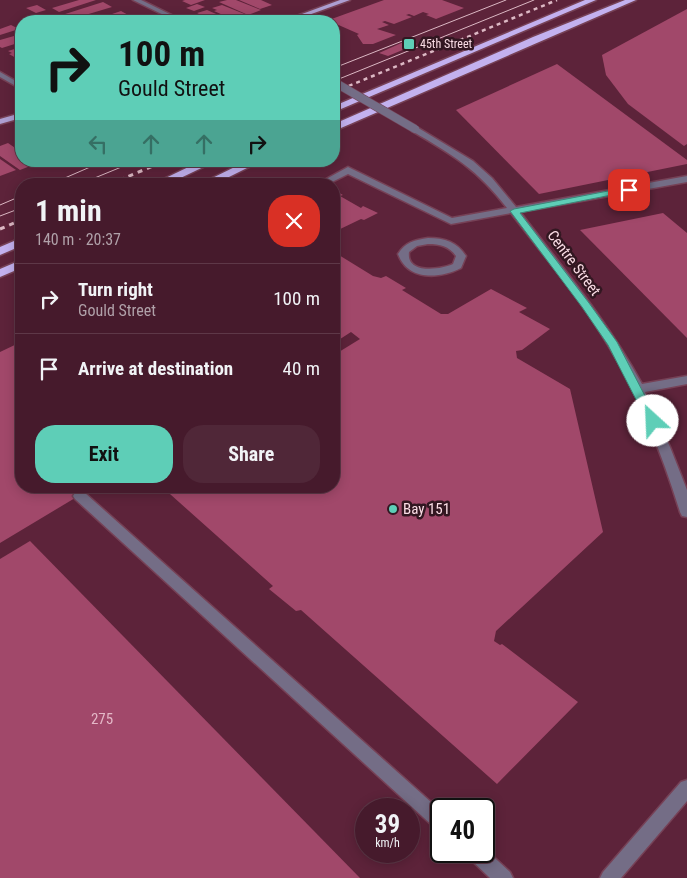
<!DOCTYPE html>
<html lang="en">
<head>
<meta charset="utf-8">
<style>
  :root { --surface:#461a2c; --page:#502738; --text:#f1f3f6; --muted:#b0a1a9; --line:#5e3848; --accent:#5eceb7 }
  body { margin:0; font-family:"Roboto Condensed",sans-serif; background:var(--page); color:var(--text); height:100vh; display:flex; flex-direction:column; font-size:19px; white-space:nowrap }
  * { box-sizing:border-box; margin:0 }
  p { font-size:16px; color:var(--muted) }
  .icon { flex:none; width:28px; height:28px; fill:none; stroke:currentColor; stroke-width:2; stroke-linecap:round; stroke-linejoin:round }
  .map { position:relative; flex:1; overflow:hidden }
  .panel { position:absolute; left:15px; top:178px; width:325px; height:315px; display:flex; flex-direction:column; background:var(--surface); border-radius:20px; box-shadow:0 2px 12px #0003,0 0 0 1px var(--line) }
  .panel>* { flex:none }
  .top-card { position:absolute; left:15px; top:15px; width:325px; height:152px; border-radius:20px; box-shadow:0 2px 12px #0003,0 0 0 1px var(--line); background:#5eceb7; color:#111; overflow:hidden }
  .speed { position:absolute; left:355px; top:798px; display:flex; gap:10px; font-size:25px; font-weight:700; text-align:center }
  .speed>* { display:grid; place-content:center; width:65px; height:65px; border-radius:50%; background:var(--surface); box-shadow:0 2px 12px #0003,0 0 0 1px var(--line); line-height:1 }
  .speed small { font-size:12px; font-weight:400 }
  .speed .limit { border:2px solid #111; border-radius:8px; background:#fff; color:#111 }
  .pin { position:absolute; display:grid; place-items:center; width:42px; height:42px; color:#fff; margin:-21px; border-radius:10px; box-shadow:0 2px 8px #0006 }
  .me { position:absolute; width:55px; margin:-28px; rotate:335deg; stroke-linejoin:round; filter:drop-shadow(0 0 4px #0008) }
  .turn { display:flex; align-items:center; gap:18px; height:105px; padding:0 20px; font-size:22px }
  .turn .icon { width:65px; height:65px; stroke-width:2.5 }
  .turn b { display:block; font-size:35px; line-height:42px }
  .lanes { display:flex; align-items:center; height:48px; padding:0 20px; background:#0003; justify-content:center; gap:25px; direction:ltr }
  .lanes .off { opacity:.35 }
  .round { display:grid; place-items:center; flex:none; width:52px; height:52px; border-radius:20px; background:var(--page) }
  .head { display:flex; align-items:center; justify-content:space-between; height:85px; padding:0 20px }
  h1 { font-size:30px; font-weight:700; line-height:38px }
  .action { display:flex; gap:10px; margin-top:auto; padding:10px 20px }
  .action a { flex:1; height:58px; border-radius:20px; background:var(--accent); color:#111; font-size:20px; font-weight:700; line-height:58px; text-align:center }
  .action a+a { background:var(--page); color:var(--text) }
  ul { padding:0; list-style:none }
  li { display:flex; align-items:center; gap:15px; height:70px; padding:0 20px; border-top:1px solid var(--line) }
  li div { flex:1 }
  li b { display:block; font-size:19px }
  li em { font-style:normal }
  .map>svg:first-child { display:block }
</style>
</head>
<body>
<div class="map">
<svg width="687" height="878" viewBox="0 0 687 878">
  <rect width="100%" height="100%" fill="#5d233a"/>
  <g fill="#a1486a">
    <polygon points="79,0 96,0 59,12 52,8"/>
    <polygon points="185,0 205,0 191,5 182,1"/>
    <polygon points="227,0 236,0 261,10 248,15 219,2"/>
    <polygon points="239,0 261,0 272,5 260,9"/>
    <polygon points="384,0 442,0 464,8 436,19 426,15 429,14 423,12 414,16 409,14 406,15 412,17 394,24 385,21 382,22 389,25 377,29 396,35 373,44 363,44 357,35 359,34 334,23 334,21 326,21"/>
    <polygon points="103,2 112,7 72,19 62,15"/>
    <polygon points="197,4 205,7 194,11 186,8"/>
    <polygon points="37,5 46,10 36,13 26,8"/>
    <polygon points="222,5 247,15 234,20 214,11 217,10 212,8"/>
    <polygon points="687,9 687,144 684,146 628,104 606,75 602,55"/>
    <polygon points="207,10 230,20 210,21 200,17 203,16 197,13"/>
    <polygon points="121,11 130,16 124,18 132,21 91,21"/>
    <polygon points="11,25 19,29 0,35 0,29"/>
    <polygon points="21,34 21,42 2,48 0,47 0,40"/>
    <polygon points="408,40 417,44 388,56 379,53"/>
    <polygon points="21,47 21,56 16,58 9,54 12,53 8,51"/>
    <polygon points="557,64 687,160 687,164 539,194 456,110"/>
    <polygon points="8,143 21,152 21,161 34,161 38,163 20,170 0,156 0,146"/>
    <polygon points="0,159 16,170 0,176"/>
    <polygon points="334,190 343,195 340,196 361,208 363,206 378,213 364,220 361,219 334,232"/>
    <polygon points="663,213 687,233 687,338 580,230"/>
    <polygon points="334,252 373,276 381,278 386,276 406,288 402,290 441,314 448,314 491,289 527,308 519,312 550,329 522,350 516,351 517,358 570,389 603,532 496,631 494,641 500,645 502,644 578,702 497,784 301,610 296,611 269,589 273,586 161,486 334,486 334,355 360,339 351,332 334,343"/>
    <polygon points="21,342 21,486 95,486 0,543 0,352"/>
    <polygon points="30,541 360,878 0,878 0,559"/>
  </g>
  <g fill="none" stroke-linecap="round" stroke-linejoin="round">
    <g stroke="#764156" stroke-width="3">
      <g id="minor">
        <polygon points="133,0 141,0 184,21 176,21"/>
        <polygon points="0,72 21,84 21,89 0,77"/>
        <path d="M415,126L473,161L492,178L516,207L687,176V182L520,212C563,268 608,322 642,384L687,376V384L645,392L670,447L687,490V517L682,516L680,512C662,454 640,397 608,345C580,298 544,256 511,213L451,224L348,174L328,184H317L348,167L452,218L507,208C477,169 453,155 412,131L411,129Z"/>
        <path d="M428,238C445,238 457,242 466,256L461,268C439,279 408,281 398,254C405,242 415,240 428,238ZM428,244C440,244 449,246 456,256L453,264C440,270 406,274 409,252L417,246Z"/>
        <polygon points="80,491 85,493 441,811 441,830 435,828 75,499 73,496 75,493"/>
        <polygon points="687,780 687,801 621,878 600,878 603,872 681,782"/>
        <polygon points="484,848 510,872 513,878 490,878 468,857 465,851 484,851"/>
      </g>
    </g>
    <g stroke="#764156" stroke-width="3">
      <g id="major">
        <polygon points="340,0 350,0 292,21 283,21"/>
        <polygon points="21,113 21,118 0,124 0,119"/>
      </g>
    </g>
    <g stroke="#764156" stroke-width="3">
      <g id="highway">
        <polygon points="585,0 596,0 334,112 334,106"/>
        <polygon points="625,0 636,0 334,131 334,124 533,37"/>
        <polygon points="201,161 216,161 168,184 153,184"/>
        <polygon points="247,161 261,161 215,184 200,184"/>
        <polygon points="21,238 21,246 0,255 0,247"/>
        <polygon points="21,260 21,268 0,277 0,269"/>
      </g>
    </g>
    <use href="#minor" fill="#746d86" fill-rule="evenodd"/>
    <use href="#major" fill="#ad9ed1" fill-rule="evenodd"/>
    <use href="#highway" fill="#c3b1ef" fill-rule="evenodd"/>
    <g stroke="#dcb8c4" stroke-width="1">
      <polyline points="334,68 506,0"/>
      <polyline points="334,81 534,0"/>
      <polyline points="51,184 104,161"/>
      <polyline points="80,184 136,161"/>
      <polyline points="0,205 21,196"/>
      <polyline points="0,216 21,208"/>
    </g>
    <polyline stroke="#dcb8c4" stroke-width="2.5" stroke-dasharray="4 4" stroke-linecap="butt" points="334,92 557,0"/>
    <g stroke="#dcb8c4" stroke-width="3" stroke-dasharray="5 5" stroke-linecap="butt">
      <polyline points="110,184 165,161"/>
      <polyline points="0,229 21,220"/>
    </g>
    <g stroke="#764156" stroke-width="9" stroke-linecap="butt">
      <polyline id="minor-bridge" points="334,82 415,129"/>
    </g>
    <use href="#minor-bridge" stroke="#746d86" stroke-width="8"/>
  </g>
  <polygon fill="#5eceb7" stroke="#3d8677" points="629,187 633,190 632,191 520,213 589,303 617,342 658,421 653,425 647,421 608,345 582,307 510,211 514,209"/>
  <g fill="#5eceb7" stroke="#321721" stroke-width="2">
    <rect x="403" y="38" width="12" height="12" rx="2.5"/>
    <circle cx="393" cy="509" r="5"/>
  </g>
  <g text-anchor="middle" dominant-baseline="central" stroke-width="5" stroke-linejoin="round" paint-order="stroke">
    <g font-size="12" fill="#fbdde6" stroke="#321721" text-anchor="start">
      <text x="420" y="44">45th Street</text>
    </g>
    <g font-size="15" fill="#fbdde6" stroke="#321721">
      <text transform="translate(574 263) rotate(53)">Centre Street</text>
    </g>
    <g font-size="15" fill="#fbdde6" stroke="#321721" text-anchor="start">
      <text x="403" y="509">Bay 151</text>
    </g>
    <g font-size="15" fill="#e4b8c7">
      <text x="102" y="719">275</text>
    </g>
  </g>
</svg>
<div class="speed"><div>39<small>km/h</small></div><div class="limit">40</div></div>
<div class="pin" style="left:629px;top:190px;background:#d93025"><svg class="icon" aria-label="arrive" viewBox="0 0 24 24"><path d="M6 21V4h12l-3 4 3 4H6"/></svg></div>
<svg class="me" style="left:653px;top:421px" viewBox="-20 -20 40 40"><circle r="19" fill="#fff"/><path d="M0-13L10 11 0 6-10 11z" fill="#5eceb7"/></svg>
<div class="top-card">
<div class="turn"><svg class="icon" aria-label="right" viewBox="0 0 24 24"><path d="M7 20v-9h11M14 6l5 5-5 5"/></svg><div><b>100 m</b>Gould Street</div></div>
<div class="lanes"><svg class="icon off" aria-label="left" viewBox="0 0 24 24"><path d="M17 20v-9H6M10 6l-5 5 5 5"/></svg><svg class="icon off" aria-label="ahead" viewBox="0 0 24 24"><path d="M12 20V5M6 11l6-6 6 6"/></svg><svg class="icon off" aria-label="ahead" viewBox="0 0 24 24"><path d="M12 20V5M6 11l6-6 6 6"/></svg><svg class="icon" aria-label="right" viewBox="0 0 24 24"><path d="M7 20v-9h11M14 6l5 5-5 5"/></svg></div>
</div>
<section class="panel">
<div class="head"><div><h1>1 min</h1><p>140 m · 20:37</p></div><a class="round" style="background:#d93025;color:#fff"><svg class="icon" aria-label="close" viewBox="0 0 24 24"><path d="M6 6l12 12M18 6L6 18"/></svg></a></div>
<ul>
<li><svg class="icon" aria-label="right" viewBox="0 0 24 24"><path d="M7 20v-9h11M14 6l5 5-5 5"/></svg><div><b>Turn right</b><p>Gould Street</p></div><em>100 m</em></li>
<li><svg class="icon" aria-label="arrive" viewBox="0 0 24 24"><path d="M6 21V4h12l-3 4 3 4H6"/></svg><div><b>Arrive at destination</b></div><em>40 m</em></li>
</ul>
<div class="action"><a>Exit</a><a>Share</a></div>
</section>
</div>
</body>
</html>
